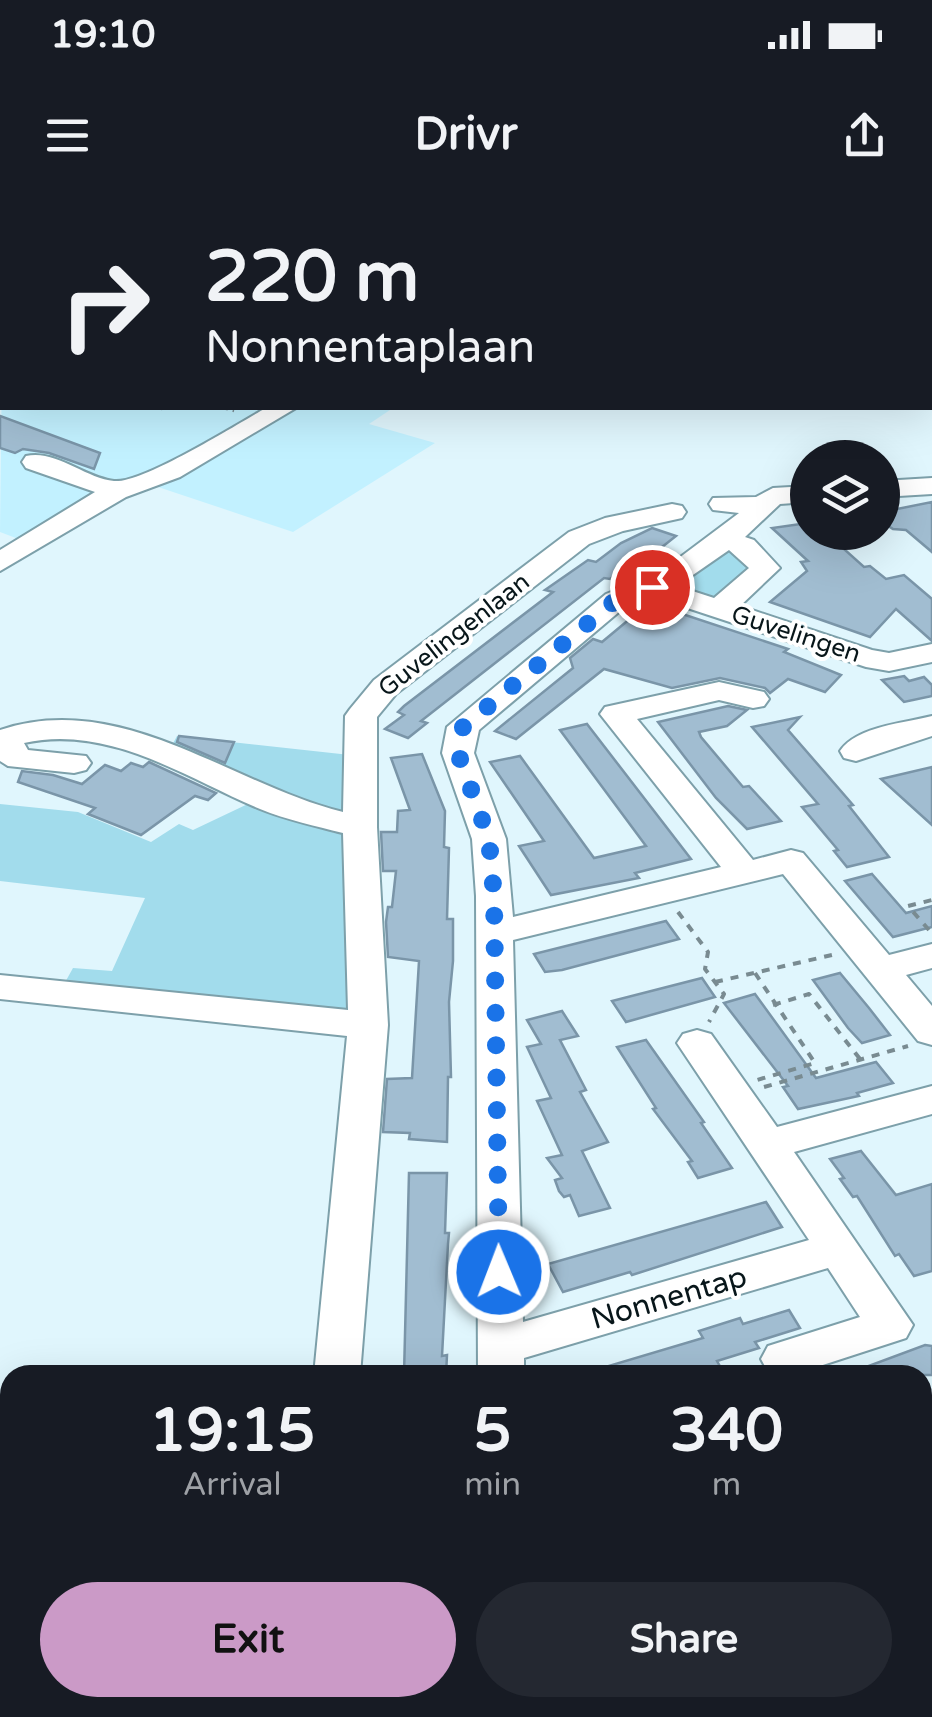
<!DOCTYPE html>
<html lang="en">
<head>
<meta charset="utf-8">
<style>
  :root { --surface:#171b24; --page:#242831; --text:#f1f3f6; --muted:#9ea1a6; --accent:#cb9ac7 }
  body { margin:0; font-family:"Varela Round",sans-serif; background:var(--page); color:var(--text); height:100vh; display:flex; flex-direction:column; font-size:38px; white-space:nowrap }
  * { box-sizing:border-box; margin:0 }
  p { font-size:32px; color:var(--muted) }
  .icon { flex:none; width:55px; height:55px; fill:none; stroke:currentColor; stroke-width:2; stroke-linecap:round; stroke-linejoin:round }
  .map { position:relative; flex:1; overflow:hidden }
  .sheet { position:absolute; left:0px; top:1165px; width:932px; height:352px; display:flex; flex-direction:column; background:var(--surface); border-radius:30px 30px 0 0; box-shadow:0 10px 40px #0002 }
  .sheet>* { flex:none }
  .banner { position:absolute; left:0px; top:0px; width:932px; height:210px; box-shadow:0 10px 40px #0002; background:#171b24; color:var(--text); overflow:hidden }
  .tools { position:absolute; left:790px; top:240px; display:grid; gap:20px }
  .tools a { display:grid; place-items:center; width:110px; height:110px; border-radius:50%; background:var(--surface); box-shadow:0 10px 40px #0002; font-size:50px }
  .pin { position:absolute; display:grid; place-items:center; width:85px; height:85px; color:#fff; margin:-42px; border:5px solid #fff; border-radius:50%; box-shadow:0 2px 10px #0007 }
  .me { position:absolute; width:110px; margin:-55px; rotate:359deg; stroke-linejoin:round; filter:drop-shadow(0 0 8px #0008) }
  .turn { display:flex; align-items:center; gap:35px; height:210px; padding:0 40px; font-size:45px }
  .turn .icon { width:130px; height:130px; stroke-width:2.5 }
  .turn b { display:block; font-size:70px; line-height:85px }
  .eta { display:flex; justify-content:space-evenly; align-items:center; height:170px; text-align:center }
  .eta b { font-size:60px; font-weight:800; line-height:70px }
  .cta { display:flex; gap:20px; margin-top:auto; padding:20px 40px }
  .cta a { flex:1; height:115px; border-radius:60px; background:var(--accent); color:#111; font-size:40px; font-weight:800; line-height:115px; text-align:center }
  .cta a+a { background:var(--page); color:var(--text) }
  .status { display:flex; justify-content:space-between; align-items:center; height:70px; padding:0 50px; background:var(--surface); direction:ltr }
  .status svg { height:28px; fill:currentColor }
  header { display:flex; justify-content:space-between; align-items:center; height:130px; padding:0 40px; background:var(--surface); font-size:45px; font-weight:800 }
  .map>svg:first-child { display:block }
</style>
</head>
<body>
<div class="status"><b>19:10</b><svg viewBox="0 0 49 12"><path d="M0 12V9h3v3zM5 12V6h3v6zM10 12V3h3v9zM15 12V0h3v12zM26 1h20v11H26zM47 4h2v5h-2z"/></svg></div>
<header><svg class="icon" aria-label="menu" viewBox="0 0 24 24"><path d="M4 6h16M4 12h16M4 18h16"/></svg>Drivr<svg class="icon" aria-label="share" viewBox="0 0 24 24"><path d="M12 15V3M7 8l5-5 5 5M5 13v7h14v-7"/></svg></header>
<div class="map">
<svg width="932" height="1517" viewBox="0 0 932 1517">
  <rect width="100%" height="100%" fill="#e0f6fd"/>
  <g fill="#c2f1ff">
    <polygon points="2,160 2,208 393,208 369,224 435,243 293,332 149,284 37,346 0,332"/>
    <polygon points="10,1428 10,1508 285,1508 284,1517 0,1517 0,1464"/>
  </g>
  <g fill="#a2dcec">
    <polygon points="730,347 755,367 716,402 689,394 682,382"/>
    <polygon points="177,536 350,555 351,618 169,551"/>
    <polygon points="252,602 349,631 360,814 63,786 73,768 112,771 145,698 0,681 0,604 78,612 151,642 179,624 193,630"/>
    <polygon points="10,1305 10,1428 0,1464 0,1339"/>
  </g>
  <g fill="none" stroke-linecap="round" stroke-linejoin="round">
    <g stroke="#b0c6f0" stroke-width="5">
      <polyline points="166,0 178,2"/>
      <polyline points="333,2 350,0"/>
    </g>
  </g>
  <g fill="#a1bdd1" stroke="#7a95a8" stroke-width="2.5">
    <polygon points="0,216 100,253 94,269 49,253 23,249 15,253 0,248"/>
    <polygon points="932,302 932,352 906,330 893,329 882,322 882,312"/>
    <polygon points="808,323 808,332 825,332 864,367 870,366 886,379 904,375 932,399 932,441 896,409 870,437 770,402 807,371 801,362 808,361 772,328"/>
    <polygon points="652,328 676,336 638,366 630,363 610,379 604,378 421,521 427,523 408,538 385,529 404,515 398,512 404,506 553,392 545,390 588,360 596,362 621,343"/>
    <polygon points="649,403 788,449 784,452 841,475 825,492 788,479 770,493 765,488 720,478 672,488 604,469 516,539 495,531 573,468 570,458 593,439 602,442"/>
    <polygon points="904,476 909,481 924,477 932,485 932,496 904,502 882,480"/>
    <polygon points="728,506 747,510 727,526 699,532 701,537 743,587 749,586 781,621 747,629 716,598 658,522"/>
    <polygon points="800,517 788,530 853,605 849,606 889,657 847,667 834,651 838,650 802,607 818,604 752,527"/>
    <polygon points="587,524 691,659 635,673 639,678 551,695 519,646 544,641 490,562 520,556 594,658 646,646 560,530"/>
    <polygon points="179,536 234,542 225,563 177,542"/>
    <polygon points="422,554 445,611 444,647 449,648 447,719 453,719 453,761 449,802 451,877 448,877 447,942 409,939 410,933 383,932 387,879 412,878 419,761 388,757 386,722 388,707 392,707 396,671 383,671 381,632 397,632 398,611 410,610 391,558"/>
    <polygon points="149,562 216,593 208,600 195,596 141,635 88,614 95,608 18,582 22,571 53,575 82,584 105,565 121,571 131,563 143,567"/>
    <polygon points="932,567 932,625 881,579"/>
    <polygon points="872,674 906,713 932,706 932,727 893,737 845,681"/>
    <polygon points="666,721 679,739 562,770 545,772 534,754"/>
    <polygon points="840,773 869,808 890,835 862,843 848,828 813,780"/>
    <polygon points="702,778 715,797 626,822 612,801"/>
    <polygon points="755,794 816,878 876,862 893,883 857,893 859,896 798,909 783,887 788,886 724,803"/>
    <polygon points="562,811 578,836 560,840 586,890 580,892 608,942 582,951 610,1008 579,1016 570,995 564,997 559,991 555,980 562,978 547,958 562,955 537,901 551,898 527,847 541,844 527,820"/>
    <polygon points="646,840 704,922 701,923 732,968 698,978 688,962 692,961 653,909 656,908 617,847"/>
    <polygon points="861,951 896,995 932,984 932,1071 914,1076 899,1054 895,1056 857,996 853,997 840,979 844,978 830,959"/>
    <polygon points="409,973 447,973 445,1033 449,1033 448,1044 442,1156 447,1155 446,1175 404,1175"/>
    <polygon points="766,1002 782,1027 632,1075 630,1072 563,1092 548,1064"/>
    <polygon points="789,1110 800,1128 755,1142 759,1148 717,1161 722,1170 704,1175 596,1175 595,1170 703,1138 699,1131 740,1118 743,1124"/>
    <polygon points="925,1145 932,1146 932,1175 856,1175 855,1171"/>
  </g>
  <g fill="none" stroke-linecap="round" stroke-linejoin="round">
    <g stroke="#7da0aa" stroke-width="4">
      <g id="minor">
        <polygon points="932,65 932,79 930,80 930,66"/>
        <path d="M266,208H296L180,277L126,297L0,371V350L95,292L26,268L22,262L26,256C55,249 85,278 114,281C142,284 237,224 266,208Z"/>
        <polygon points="932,278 932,294 882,297 882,281"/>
        <path d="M808,286V302L780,304L745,337L754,340L780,368L740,406L872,450L889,453L932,444V462L889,471L866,467L651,396L626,406L479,530L474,553L506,639L513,717L721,667L600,514L605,507L719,482L764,492L769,499L764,506L753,508L719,500L637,519L753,660L791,650L803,653L889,755L932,744V768L906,775L932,806V845L918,841L783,674L513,740L523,1122L809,1040L677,843L683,834L697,830L711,834L777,927L932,886V914L794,952L913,1125L906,1138L792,1175L768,1172L761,1159L768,1146L860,1117L828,1068L524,1158V1175H478L476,696L472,639L442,553L447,527L606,394L659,373L739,313L713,310L709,304L713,298L756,297L773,288ZM729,350L749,368L714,398L677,386Z"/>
        <path d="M672,304L682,306L686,312L682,318L623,331L589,344L396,494L377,517V627L388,825L360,1175H314L347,836L0,799V775L348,810L343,633C315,626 287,620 260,609C186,578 109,524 24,543L28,550L86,556L91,563L86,570L74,573L8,566L0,561V530C121,489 230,584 343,612L345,516L350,509L374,480L569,332L605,318Z"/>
        <path d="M932,516V536L856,561L844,558L840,551C857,526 905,523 932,516Z"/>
        <polygon points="932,1310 932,1354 922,1355 922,1311"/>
        <rect x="278" y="1508" width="54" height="9"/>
        <polygon points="411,1508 467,1508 463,1517 407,1517"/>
      </g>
    </g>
    <g stroke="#2b6e6e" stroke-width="4">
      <g id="major">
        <polygon points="175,0 211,0 212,2 177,2"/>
        <rect x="930" y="154" width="2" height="18"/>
      </g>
    </g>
    <g stroke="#798b91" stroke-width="2.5" stroke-dasharray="5 5" stroke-linecap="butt">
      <polyline points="6,2 19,0"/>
      <polyline points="223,208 234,211"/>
      <polyline points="161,209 165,208"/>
    </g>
    <g stroke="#798b91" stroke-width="4" stroke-dasharray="8 8" stroke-linecap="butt">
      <polyline points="678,712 708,752 705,769 724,794 709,822"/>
      <polyline points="929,730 908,706 932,700"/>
      <polyline points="755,773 815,863 757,880"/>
      <polyline points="715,782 832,755"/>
      <polyline points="773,805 809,794 860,859"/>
      <polyline points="764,887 908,846"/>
    </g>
    <use href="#minor" fill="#fff" fill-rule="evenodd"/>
    <use href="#major" fill="#8bc5c3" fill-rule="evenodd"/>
  </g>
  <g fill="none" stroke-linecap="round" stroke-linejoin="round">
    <polyline stroke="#1a73e8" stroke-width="18" stroke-dasharray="0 32.4" points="499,1072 494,696 489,639 458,553 463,527 616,400 652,387"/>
  </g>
  <g text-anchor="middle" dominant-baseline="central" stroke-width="8" stroke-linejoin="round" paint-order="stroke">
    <g font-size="25" fill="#08161a" stroke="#fff">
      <text transform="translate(796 434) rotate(18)">Guvelingen</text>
      <text transform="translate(454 435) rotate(-38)">Guvelingenlaan</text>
    </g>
    <g font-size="30" fill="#08161a" stroke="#fff">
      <text transform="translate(669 1098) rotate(-16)">Nonnentap</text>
    </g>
  </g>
</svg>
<div class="tools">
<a><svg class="icon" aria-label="layers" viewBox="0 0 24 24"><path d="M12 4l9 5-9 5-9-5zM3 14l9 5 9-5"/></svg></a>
</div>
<div class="pin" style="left:652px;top:387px;background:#d93025"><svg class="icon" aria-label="arrive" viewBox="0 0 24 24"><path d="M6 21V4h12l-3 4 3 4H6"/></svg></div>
<svg class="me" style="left:499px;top:1072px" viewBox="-20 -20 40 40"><circle r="17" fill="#1a73e8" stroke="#fff" stroke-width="3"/><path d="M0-11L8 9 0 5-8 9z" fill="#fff"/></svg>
<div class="banner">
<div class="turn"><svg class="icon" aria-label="right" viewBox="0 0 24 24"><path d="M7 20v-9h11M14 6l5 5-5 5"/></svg><div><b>220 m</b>Nonnentaplaan</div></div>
</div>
<section class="sheet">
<div class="eta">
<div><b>19:15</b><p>Arrival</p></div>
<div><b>5</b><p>min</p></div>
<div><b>340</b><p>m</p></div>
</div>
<div class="cta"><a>Exit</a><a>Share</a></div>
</section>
</div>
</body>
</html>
